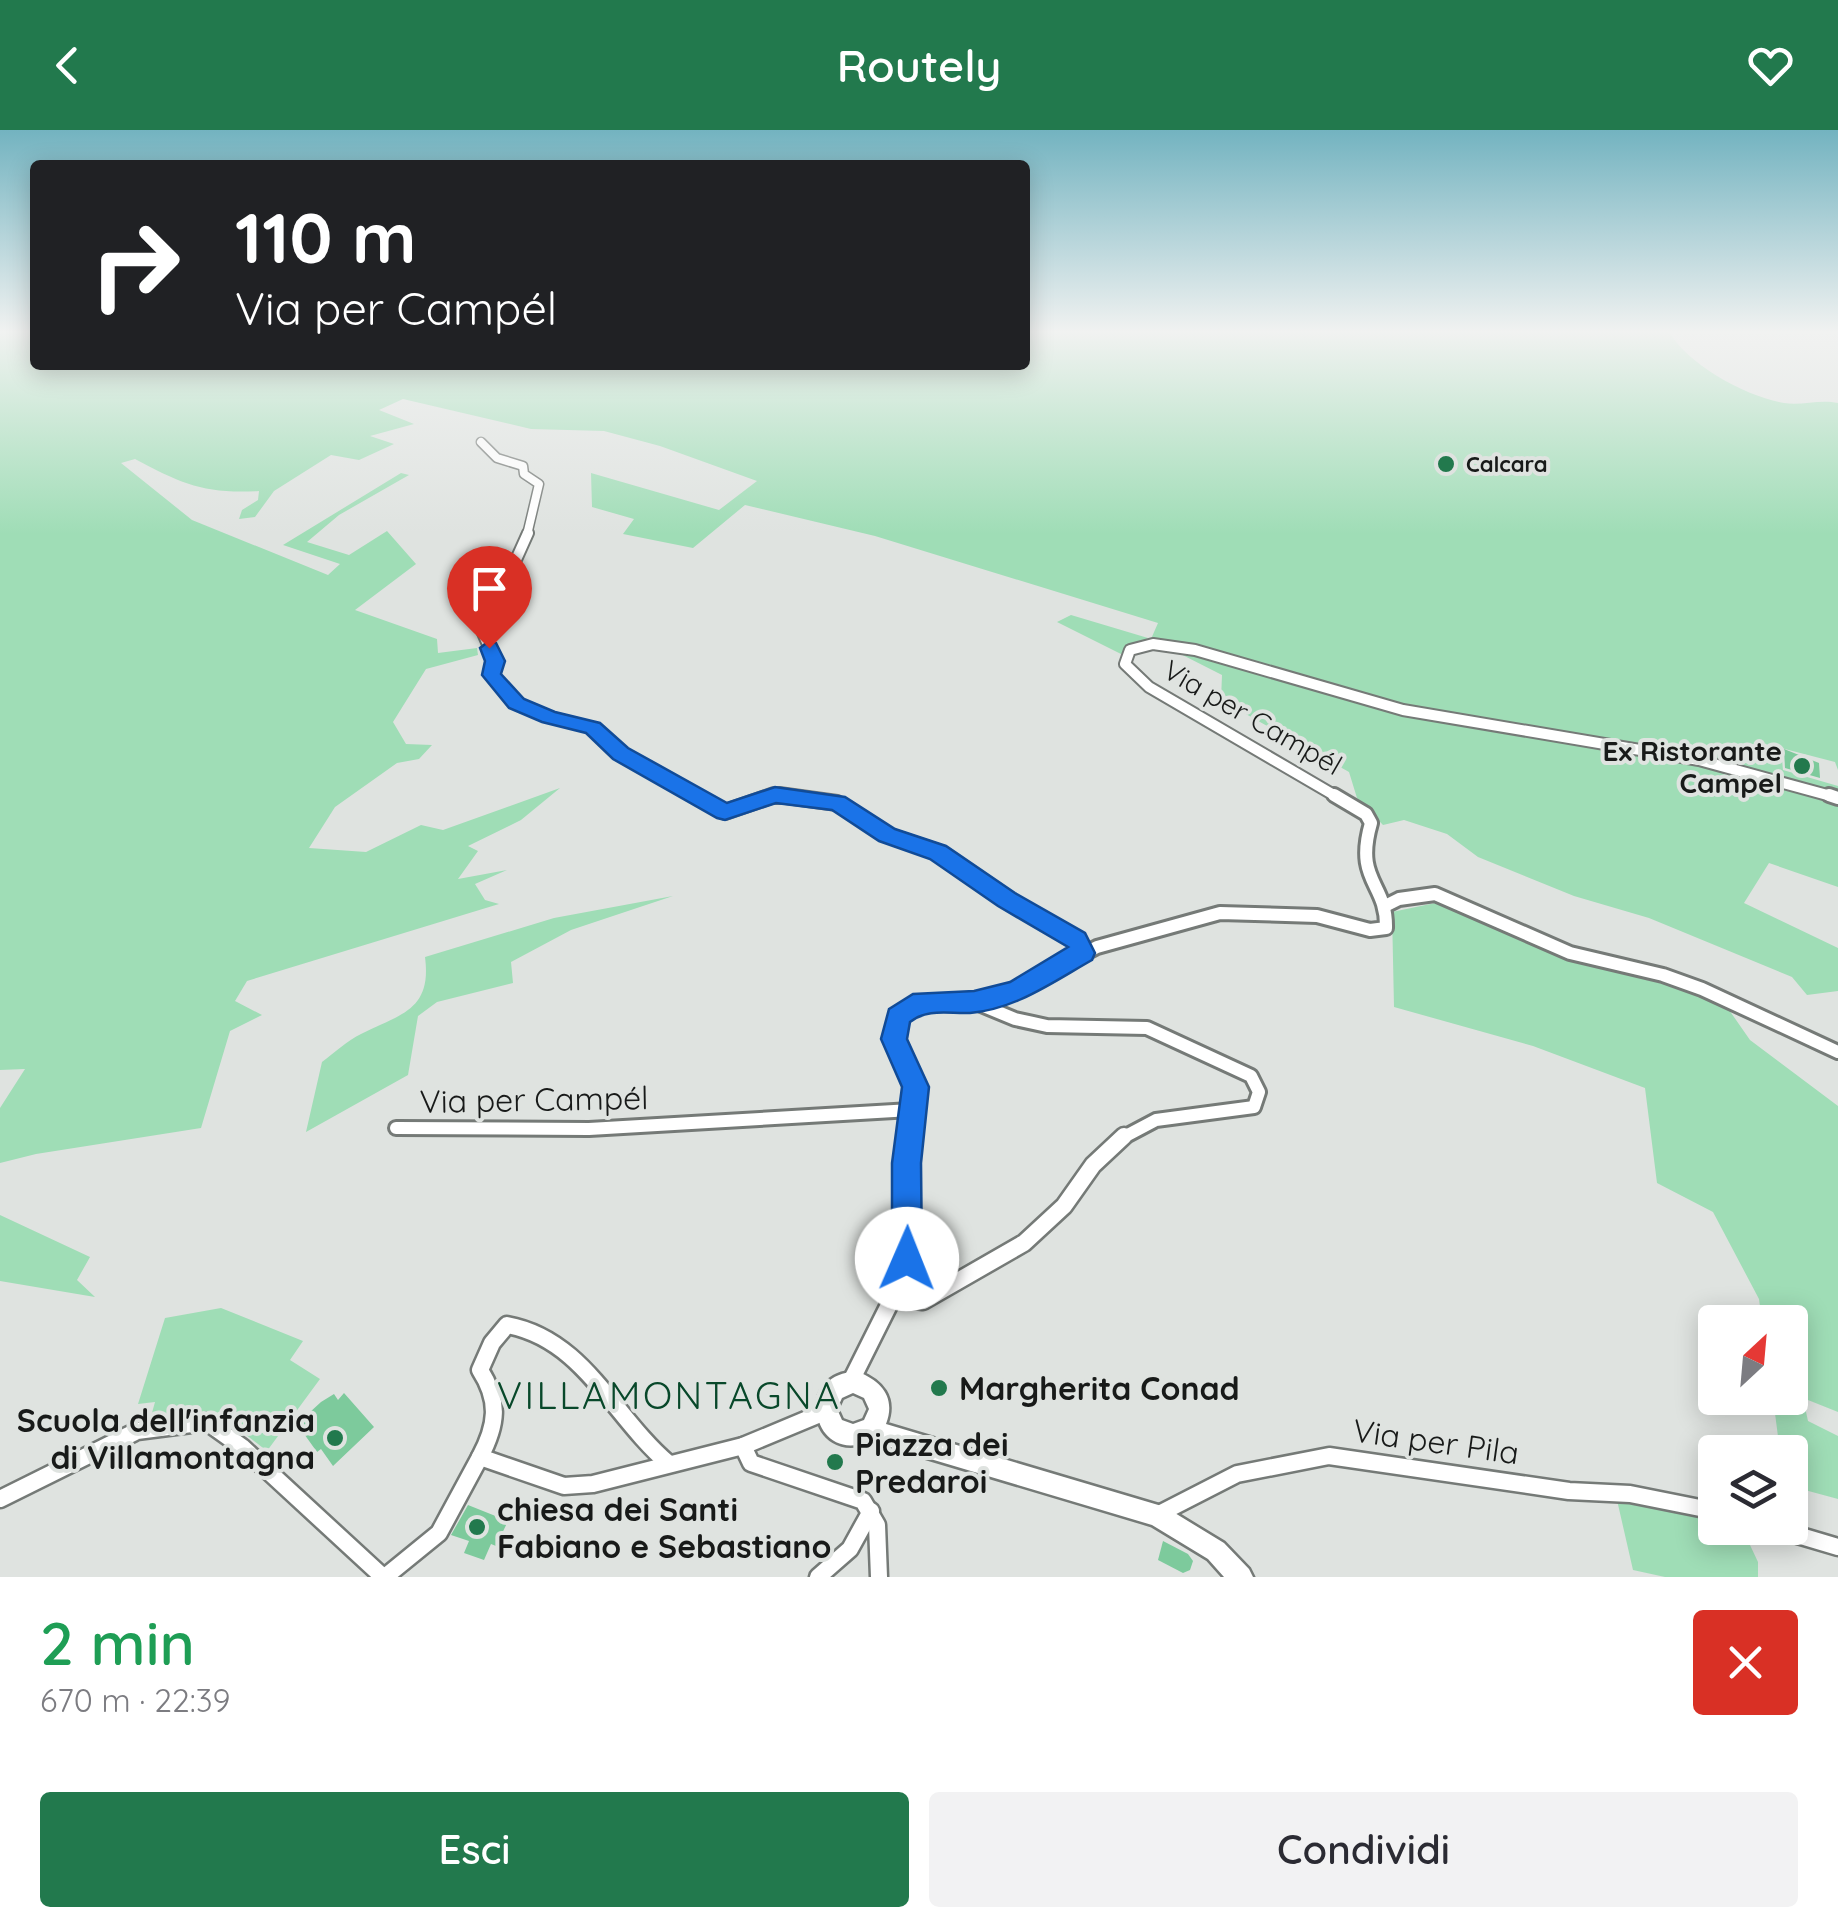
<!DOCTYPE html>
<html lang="it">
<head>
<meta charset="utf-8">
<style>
  :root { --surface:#fff; --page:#f2f2f3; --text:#2b2b33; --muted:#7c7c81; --accent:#22794d }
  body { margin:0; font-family:Quicksand,sans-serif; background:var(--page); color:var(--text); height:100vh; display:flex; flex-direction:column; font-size:38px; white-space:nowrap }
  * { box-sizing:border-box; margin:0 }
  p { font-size:32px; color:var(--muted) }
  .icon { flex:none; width:55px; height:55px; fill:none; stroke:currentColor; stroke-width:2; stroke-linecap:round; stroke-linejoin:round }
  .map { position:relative; height:1447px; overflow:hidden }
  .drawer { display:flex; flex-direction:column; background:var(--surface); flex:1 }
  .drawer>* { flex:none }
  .top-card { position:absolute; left:30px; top:30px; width:1000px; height:210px; border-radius:10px; box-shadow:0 5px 25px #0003; background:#202124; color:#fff; overflow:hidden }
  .needle { width:65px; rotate:26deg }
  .tools { position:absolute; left:1698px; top:1175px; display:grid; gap:20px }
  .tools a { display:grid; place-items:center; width:110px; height:110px; border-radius:10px; background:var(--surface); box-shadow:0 5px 25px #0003; font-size:50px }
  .pin { position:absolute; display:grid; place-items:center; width:85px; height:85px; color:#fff; margin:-102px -42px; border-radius:50% 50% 50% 0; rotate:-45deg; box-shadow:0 0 10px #0007 }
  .pin .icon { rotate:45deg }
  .me { position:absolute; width:110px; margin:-55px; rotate:1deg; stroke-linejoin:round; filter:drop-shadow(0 0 8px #0008) }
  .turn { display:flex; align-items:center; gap:35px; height:210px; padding:0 40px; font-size:45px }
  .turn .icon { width:130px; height:130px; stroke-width:2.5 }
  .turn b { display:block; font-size:70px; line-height:85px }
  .round { display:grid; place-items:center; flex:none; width:105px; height:105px; border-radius:10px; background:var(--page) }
  .overview { display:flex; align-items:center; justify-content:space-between; height:170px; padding:0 40px }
  h1 { font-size:60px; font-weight:600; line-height:75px; color:#1e9e55 }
  .cta { display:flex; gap:20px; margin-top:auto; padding:20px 40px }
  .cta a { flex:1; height:115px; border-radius:10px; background:var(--accent); color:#fff; font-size:40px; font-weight:600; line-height:115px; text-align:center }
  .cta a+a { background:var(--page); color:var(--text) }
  header { display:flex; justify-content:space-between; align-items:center; height:130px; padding:0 40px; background:var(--accent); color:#fff; font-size:45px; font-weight:600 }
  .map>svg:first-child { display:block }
</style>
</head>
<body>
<header><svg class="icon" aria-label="back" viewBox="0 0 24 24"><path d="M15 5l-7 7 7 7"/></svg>Routely<svg class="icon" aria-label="heart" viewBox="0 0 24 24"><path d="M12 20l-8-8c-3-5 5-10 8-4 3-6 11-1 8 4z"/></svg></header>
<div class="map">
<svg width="1838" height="1447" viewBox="0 0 1838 1447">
  <rect width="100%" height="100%" fill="#dfe3e0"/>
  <g fill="#9fddb6">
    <path d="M0,201H35V235H1025V201H1669C1686,234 1747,267 1784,273C1802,276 1819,269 1838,273V640L1835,632L1781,618L1783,640L1838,656V757L1769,733L1744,773L1838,818V861L1807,865L1792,847L1649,788L1574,766L1478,727L1447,704L1404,690L1383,695L1357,668L1349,642L1221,570L1222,545L1151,509L1158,493L875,406L745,375L693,418L623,404L634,389L592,377L591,343L719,380L757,351L660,316L604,301L531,299L403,269L379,280L414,294L370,306L394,314L359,330L331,325L274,361L255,387L239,389L242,380L258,370L259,361C204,364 182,354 135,329L121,333L192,390L328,445L340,434L283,415L401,343L409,345L339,385L307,412L349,425L387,401L416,434L355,480L437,509L438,523L477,518L478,525L426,539L393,592L406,614L432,615L419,629L397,633L335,677L309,718L366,722L421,695L443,700L560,658L521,690L468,716L478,721L458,749L507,740L475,754L485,770L499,774L247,851L235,871L262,885L230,901L201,998L36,1024L0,1033V978L25,939L0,940Z"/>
    <polygon points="1071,485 1148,508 1121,524 1057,492"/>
    <path d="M673,766L571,800L511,832L513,853L437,872L418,886L408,945L306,1002L322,932C334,923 347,911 361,904C401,884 432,880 425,827L554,788Z"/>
    <polygon points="1440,772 1563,828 1658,848 1727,877 1750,910 1838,976 1838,1282 1803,1268 1808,1291 1838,1306 1838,1369 1790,1356 1790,1322 1780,1322 1773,1268 1790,1268 1790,1192 1762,1192 1759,1169 1713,1082 1657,1053 1645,958 1533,916 1394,877 1392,782"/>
    <polygon points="0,1085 90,1127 77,1150 95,1167 0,1151"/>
    <path d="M221,1178L303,1211L290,1230L320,1249L267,1321C215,1281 217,1279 150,1290L155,1272L138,1274L165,1188Z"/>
    <polygon points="1617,1370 1715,1391 1715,1398 1742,1398 1758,1432 1758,1447 1665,1447 1633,1440"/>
  </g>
  <g fill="#7dca9c">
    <polygon points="1784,619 1819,633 1820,648 1785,638"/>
    <polygon points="344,1263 374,1297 333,1336 321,1319 317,1322 297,1294 321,1272 334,1264 338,1270"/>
    <polygon points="468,1375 508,1391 496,1416 491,1414 484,1430 464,1423 469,1411 451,1405"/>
    <polygon points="1163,1411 1188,1424 1193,1431 1190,1440 1183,1443 1158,1430"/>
  </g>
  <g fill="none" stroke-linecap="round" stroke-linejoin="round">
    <g stroke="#757a77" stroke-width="11">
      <polyline id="street-far3" points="481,312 497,328 523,336 524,344 539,354 527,405"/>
    </g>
    <g stroke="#757a77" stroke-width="14">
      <g id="street-far2">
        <polyline points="528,403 483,503 495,531 492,545 516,573 549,587 593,598 621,624 700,668"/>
        <polyline points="766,668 798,668"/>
        <polyline points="1339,668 1149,557 1125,534 1130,520 1153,514 1195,520 1403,580 1699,630 1838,668"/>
      </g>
    </g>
    <g stroke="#757a77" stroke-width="18">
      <g id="street-far1">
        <polyline points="695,665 725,682 774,665"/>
        <polyline points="779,665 837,673 887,705 938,722 1007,770 1066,802 1083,823"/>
        <polyline points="1829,665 1838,668"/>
        <polyline points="1385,776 1399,769 1435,764 1570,823 1663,845 1702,859 1838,922"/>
        <polyline points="974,872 1015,889 1047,896 1147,898 1251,946 1259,962 1254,977 1156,990 1122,1008"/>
        <polyline points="396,998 589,999 911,980"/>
        <path d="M910,1008C912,993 916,975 916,960C914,922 880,925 905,879L925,872H974L1005,865L1097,817L1220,783L1317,786L1370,800L1386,798C1387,752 1354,752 1371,693L1366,684L1334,665"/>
      </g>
    </g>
    <g stroke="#757a77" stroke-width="21">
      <g id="street">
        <polyline points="893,1167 923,1171 1024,1113 1064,1076 1093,1035 1124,1006"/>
        <polyline points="851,1251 893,1167 907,1129 910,1006"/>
        <polyline points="743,1316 751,1333 863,1371 877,1395 879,1447"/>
        <path d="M480,1327C497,1295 500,1271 480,1240L492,1213L507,1195C584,1209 613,1287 669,1334"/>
        <polyline points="0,1369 137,1301 207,1292 242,1317 383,1447"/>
        <polyline points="1157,1385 1237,1344 1329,1326 1569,1361 1630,1364 1715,1381"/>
        <polyline points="1774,1398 1838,1417"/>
        <polyline points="385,1447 439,1403 480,1327 564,1356 593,1354 743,1316 827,1281"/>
        <polyline points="818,1447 850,1419 871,1381"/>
      </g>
    </g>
    <g stroke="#757a77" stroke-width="5">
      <path id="secondary" d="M858,1242C882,1251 896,1268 886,1294L1165,1377L1224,1413L1249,1439L1253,1447H1224L1208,1429L1152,1395L870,1311C810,1337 794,1240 858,1242ZM853,1263L864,1268L869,1279L864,1290L853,1294L842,1290L837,1279L842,1268Z"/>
    </g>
    <use href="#street-far3" stroke="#fff" stroke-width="8"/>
    <use href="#street-far2" stroke="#fff" stroke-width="10"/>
    <use href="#street-far1" stroke="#fff" stroke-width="12"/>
    <use href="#street" stroke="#fff" stroke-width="16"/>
    <use href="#secondary" fill="#fff" fill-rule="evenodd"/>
  </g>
  <linearGradient id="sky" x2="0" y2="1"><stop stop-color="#73b3c0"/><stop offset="0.5" stop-color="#f1f2f1"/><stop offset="1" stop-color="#f1f2f1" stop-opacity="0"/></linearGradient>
  <rect width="1838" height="404" fill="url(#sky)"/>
  <path fill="#1a73e8" stroke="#114b97" stroke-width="2.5" d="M489,511L496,513L505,531L501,544L524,569L555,582L600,593L628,618L727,673L775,657L845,667L895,699L946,716L1015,763L1085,803L1095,823L1092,830C1053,852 1016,879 970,883C949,884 928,878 910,892L907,909L929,957L921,1033L922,1129L918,1140L907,1144L897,1140L892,1129V1033L902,957L881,909L889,879L913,864L974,861L1010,852L1068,817L998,776L930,729L879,711L832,680L776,673L725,690L717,688L613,629L586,603L542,592L509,578L482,545L485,531L480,518Z"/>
  <g fill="#22794d" stroke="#dfe3e0" stroke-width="4">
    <circle cx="1446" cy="334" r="10"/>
    <circle cx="1802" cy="636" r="10"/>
    <circle cx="939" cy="1258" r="10"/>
    <circle cx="335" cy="1308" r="10"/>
    <circle cx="835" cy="1332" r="10"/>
    <circle cx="477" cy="1397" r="10"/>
  </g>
  <g text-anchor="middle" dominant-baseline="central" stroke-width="8" stroke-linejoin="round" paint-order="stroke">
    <g font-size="22" font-weight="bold" fill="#181a19" stroke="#dfe3e0" text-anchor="start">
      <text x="1466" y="334">Calcara</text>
    </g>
    <g font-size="28" fill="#181a19" stroke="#dfe3e0">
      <text transform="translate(1253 587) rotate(30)">Via per Campél</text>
    </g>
    <g font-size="28" font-weight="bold" fill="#181a19" stroke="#dfe3e0" text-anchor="end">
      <text x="1782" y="620">Ex Ristorante<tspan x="1782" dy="32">Campel</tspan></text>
    </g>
    <g font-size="32" fill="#181a19" stroke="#dfe3e0">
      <text transform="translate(534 969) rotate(-1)">Via per Campél</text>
      <text transform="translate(1436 1311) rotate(8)">Via per Pila</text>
    </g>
    <g font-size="32" font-weight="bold" fill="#181a19" stroke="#dfe3e0" text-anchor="start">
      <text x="959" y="1258">Margherita Conad</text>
      <text x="315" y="1290" text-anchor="end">Scuola dell'infanzia<tspan x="315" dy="37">di Villamontagna</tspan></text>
      <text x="855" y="1314">Piazza dei<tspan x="855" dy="37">Predaroi</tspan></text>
      <text x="497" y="1379">chiesa dei Santi<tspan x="497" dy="37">Fabiano e Sebastiano</tspan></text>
    </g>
    <g font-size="38" letter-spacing="2.5" fill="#08482a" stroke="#dfe3e0">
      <text x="669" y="1265">VILLAMONTAGNA</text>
    </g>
  </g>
</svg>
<div class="tools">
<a><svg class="needle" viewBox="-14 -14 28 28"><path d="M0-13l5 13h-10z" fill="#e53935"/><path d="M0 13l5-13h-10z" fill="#7c7c81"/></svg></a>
<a><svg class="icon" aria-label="layers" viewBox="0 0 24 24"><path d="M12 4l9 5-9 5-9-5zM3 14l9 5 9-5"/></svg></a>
</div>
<div class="pin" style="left:489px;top:518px;background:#d93025"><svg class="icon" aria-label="arrive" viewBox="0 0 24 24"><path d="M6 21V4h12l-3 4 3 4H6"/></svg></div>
<svg class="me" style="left:907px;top:1129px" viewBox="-20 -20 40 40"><circle r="19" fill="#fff"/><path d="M0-13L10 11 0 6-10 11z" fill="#1a73e8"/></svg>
<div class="top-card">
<div class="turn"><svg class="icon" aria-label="right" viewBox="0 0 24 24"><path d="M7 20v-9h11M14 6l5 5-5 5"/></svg><div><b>110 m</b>Via per Campél</div></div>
</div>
</div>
<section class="drawer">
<div class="overview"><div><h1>2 min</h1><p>670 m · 22:39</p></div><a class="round" style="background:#d93025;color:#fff"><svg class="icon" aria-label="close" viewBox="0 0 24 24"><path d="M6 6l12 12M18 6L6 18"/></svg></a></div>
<div class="cta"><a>Esci</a><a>Condividi</a></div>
</section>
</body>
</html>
